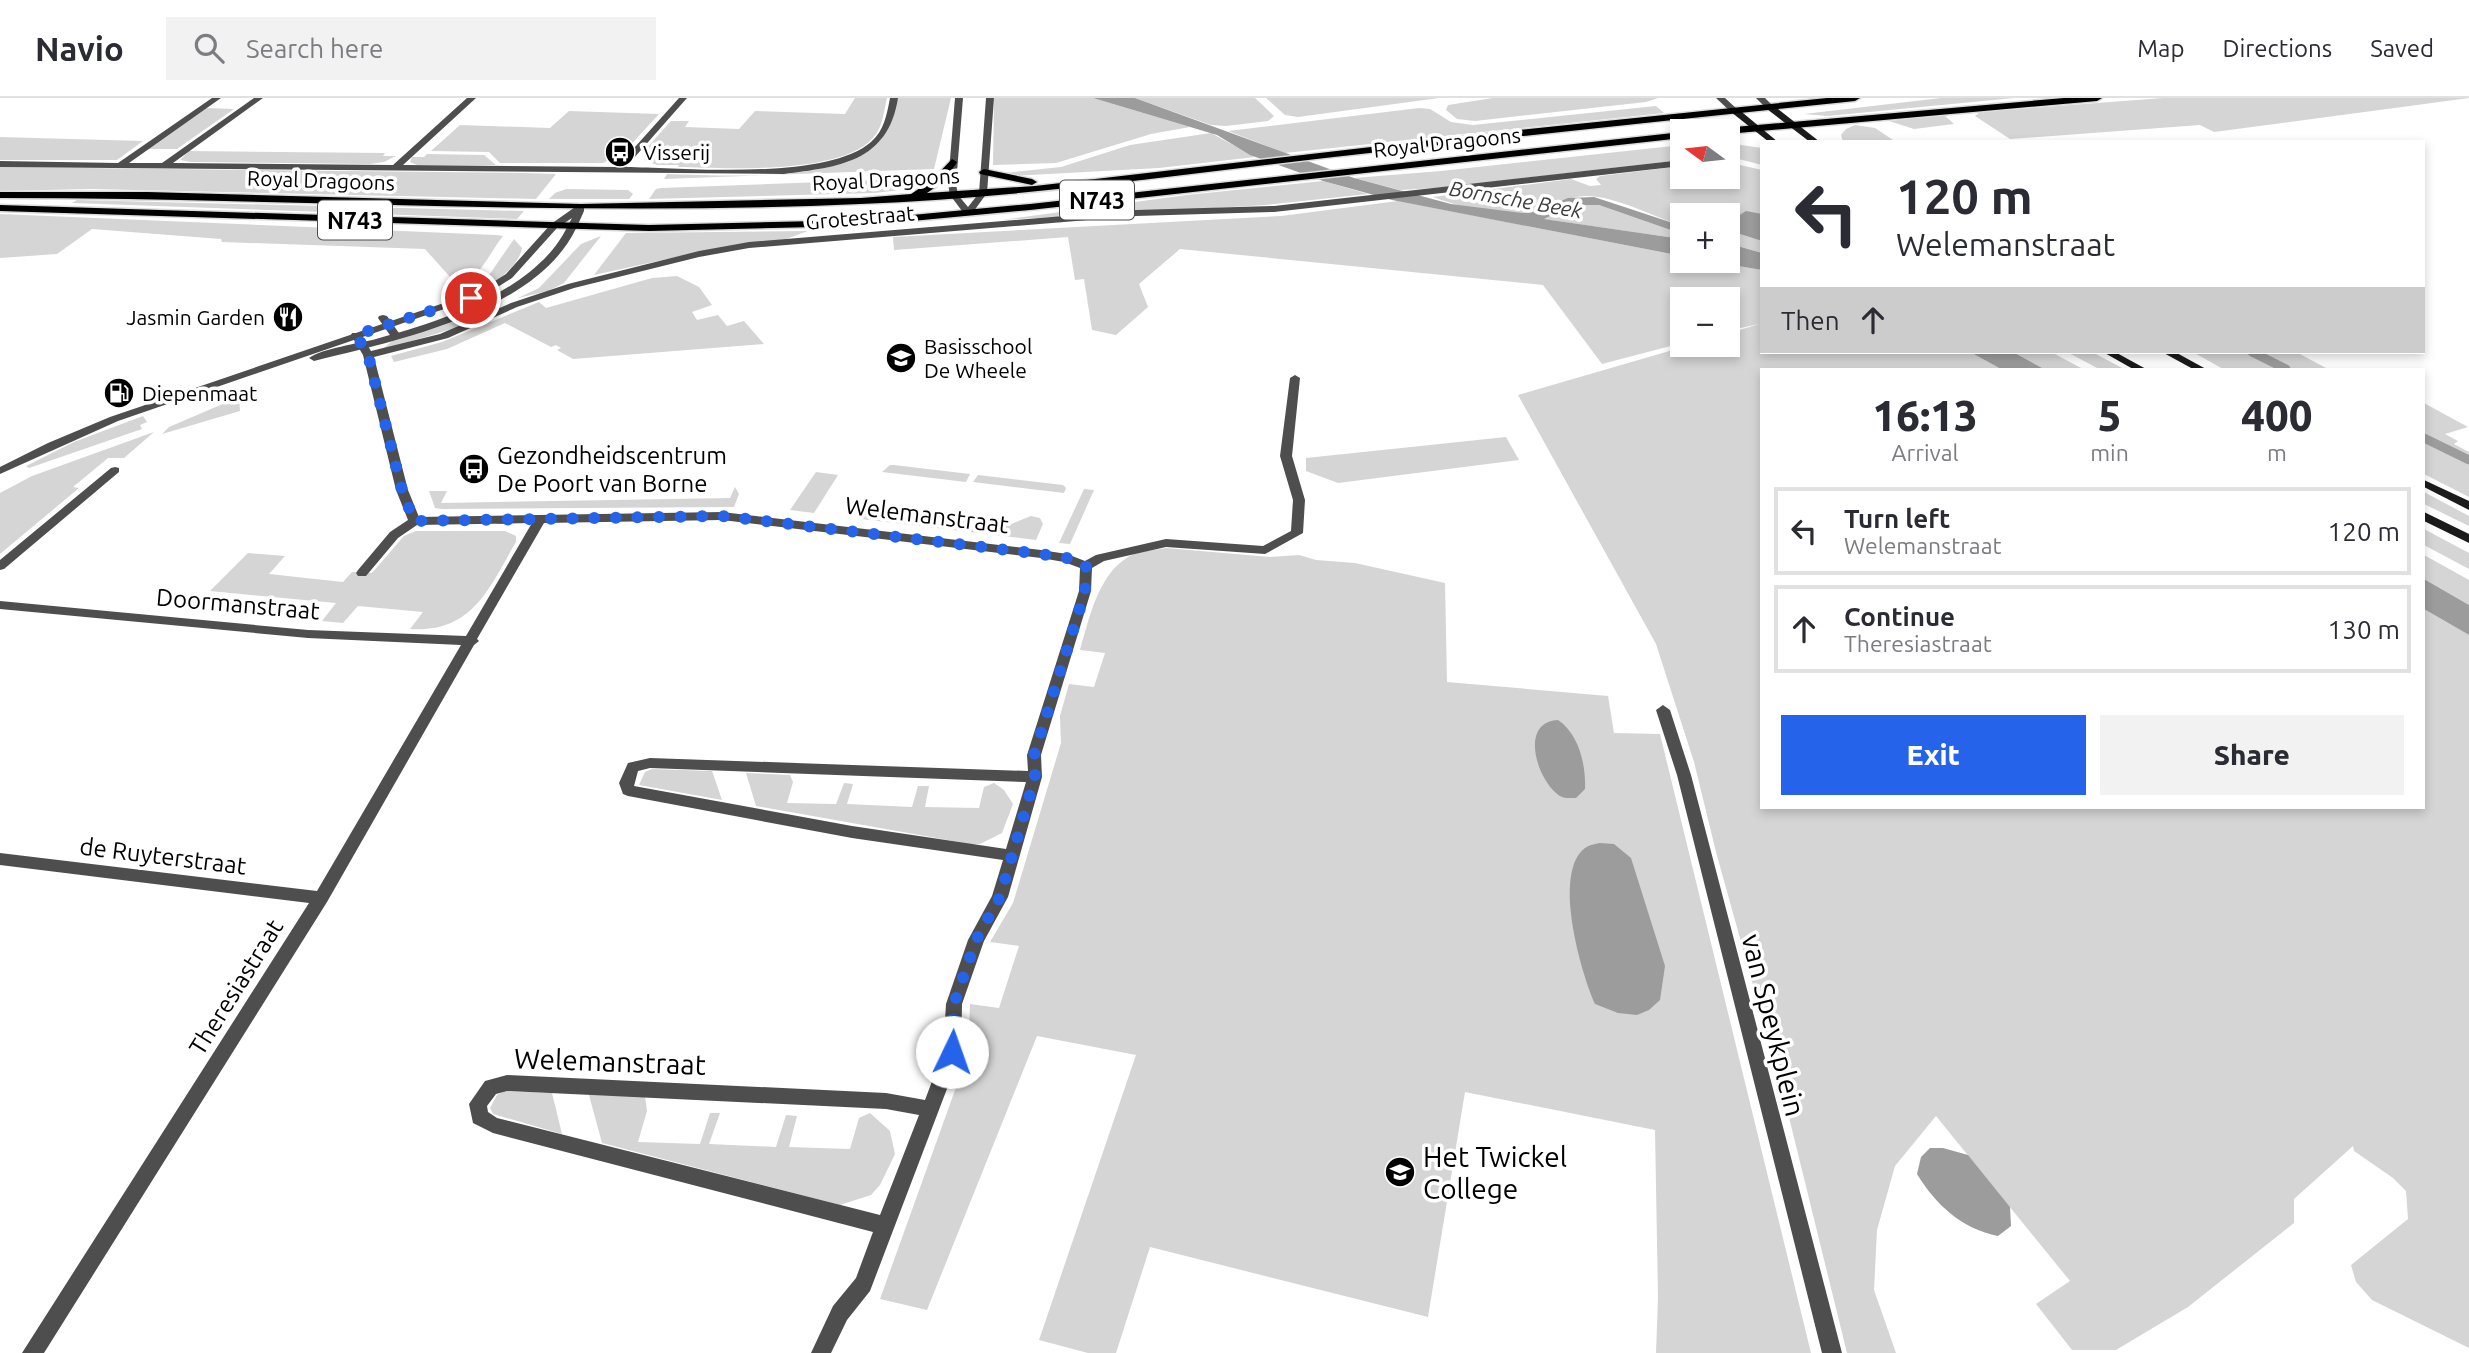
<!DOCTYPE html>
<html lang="en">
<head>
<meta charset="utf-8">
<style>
  :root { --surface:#fff; --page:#f2f2f3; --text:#2b2b33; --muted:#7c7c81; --line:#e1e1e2; --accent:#2563eb }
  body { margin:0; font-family:Ubuntu,sans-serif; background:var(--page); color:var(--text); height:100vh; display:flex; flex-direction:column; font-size:26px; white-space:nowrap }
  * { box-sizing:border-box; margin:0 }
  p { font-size:23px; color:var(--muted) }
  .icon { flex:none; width:38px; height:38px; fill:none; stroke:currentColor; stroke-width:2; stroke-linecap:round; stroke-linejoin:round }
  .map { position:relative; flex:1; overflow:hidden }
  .panel { position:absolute; left:1760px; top:270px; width:665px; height:441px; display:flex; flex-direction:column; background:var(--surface); border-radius:0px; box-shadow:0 4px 10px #0003 }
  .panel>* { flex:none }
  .top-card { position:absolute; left:1760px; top:42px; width:665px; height:214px; border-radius:0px; box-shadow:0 4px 10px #0003; background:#fff; color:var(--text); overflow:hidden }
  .needle { width:46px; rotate:285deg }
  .fabs { position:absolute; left:1670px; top:21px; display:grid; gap:14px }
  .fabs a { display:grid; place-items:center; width:70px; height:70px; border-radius:0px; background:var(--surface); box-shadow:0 4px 10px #0003; font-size:35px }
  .pin { position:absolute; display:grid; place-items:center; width:60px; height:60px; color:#fff; margin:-30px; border:4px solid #fff; border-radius:50%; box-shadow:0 2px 7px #0007 }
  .me { position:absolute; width:77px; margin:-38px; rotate:3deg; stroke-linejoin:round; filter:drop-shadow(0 0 5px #0008) }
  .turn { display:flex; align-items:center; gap:24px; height:147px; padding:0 21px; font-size:32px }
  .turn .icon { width:91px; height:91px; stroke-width:2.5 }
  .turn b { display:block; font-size:49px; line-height:60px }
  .then { display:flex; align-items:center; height:66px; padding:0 21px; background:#0003; gap:14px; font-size:26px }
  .eta { display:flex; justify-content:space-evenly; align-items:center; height:119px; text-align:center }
  .eta b { font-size:42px; font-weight:800; line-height:49px }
  .button { display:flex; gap:14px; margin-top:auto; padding:14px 21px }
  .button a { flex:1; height:80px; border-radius:0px; background:var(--accent); color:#fff; font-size:28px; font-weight:800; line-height:80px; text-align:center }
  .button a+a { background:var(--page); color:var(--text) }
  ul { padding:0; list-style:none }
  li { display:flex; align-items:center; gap:21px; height:88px; margin:0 14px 10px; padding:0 7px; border:4px solid var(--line); border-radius:0px }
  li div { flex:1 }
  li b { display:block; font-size:26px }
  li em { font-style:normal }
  header { display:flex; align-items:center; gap:42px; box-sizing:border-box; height:98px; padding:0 35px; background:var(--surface); border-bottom:2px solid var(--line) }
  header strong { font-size:33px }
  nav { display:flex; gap:38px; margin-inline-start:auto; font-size:24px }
  .search { width:490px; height:63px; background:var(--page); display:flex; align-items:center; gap:18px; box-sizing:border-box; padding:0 24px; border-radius:0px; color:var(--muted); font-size:26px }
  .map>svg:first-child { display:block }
</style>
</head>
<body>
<header>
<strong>Navio</strong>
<div class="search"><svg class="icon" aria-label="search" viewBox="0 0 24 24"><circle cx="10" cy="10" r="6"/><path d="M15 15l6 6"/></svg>Search here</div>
<nav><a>Map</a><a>Directions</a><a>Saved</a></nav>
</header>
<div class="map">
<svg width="2469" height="1255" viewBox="0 0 2469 1255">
  <rect width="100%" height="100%" fill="#fff"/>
  <g fill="#d5d5d5">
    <path d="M855,0H887C884,12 883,26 876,36C848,78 724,70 678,69L679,67H657L644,62L649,54L644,53L671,23H689L685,29L739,31L755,13L845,16Z"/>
    <path d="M895,0H951L934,71L664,81L667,76C725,77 841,87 881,41C889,32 892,12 895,0Z"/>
    <polygon points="994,0 1093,0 1190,29 1151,36 1056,65 993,67"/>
    <polygon points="1135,0 1255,0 1274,18 1268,23 1226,28 1211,27"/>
    <polygon points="1266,0 1439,0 1298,19 1285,17"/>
    <polygon points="1493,0 1658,0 1646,4 1475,23 1457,21 1446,12 1448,7"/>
    <polygon points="1941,0 2014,0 1828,18 1804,16"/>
    <polygon points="2163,0 2469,0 2214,34 2200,27 2010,41 1975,18 1980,14"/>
    <polygon points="1656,8 1664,15 1285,55 1228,33 1419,10 1430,11 1451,24 1473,27"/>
    <polygon points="207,10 234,11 177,51 146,51"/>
    <polygon points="569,13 659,16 626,52 621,52 614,60 603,65 500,65 489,54 431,53 460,27 550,30"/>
    <polygon points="1944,17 1954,26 1914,31 1889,23"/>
    <polygon points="1855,27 1875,30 1896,44 1843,44 1841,37 1846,31"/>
    <polygon points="1211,35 1255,59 1159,70 1013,78 1005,75 1061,69 1130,47"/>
    <polygon points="0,39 143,43 117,62 0,62"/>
    <polygon points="1727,45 1762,50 1762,67 1727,58"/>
    <polygon points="1682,47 1682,62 1436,90 1400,92 1354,80 1441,73"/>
    <polygon points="189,53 385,55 383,58 396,58 384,64 370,66 191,64 180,62"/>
    <polygon points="427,56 484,57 496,67 417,67 410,64 412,59 424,59"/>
    <path d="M1727,64L1762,72V116L1740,117L1727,127V117H1682V128C1655,119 1613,97 1585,98C1565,99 1552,110 1534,114C1507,119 1458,109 1433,99L1571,81L1590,88L1601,87L1596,81L1600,78L1682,68V79H1727Z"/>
    <polygon points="0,69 524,75 556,76 536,101 91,91 0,93"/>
    <polygon points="932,80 909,91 874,95 649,101 656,91 661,90"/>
    <polygon points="1323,83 1368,96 1266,107 1002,122 1187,97"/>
    <polygon points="566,91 628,92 633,96 629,101 549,101 555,95"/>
    <polygon points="77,102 524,113 517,121 72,105"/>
    <polygon points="1398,103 1682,158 1682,163 1708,163 1762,172 1762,254 1970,254 2001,271 1762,271 1762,709 2424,709 2424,511 2469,537 2469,1250 2372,1202 2356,1184 2351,1167 2408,1121 2406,1093 2393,1080 2354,1053 2353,1048 2294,1101 2294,1125 2188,1209 2116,1252 2072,1252 2036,1206 2070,1183 1936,1018 1895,1068 1877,1132 1874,1192 1896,1255 1847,1255 1783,995 1716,754 1694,664 1656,546 1518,297 1690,247 1727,247 1727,236 1759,226 1727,233 1727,201 1682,201 1682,245 1602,266 1543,187 1180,151 1139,186 1148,209 1116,237 1092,232 1084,181 1075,182 1068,139 894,152 893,139 1281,118"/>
    <polygon points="1581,106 1599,107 1682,136 1682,141 1543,121"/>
    <path d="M0,116L496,137L503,138C489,156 480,179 459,189L425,151L222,144L221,141L92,131L57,156L0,160Z"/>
    <polygon points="1727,132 1762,143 1762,155 1727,145"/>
    <polygon points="808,133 786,141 713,151 594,177 626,135"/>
    <polygon points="601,138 564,185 548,193 518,200 539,190 581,146"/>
    <path d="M514,141L522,150C519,171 483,196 463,196L485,183Z"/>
    <polygon points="677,178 699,189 712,207 692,214 697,222 718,217 727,228 744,223 764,246 573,261 557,252 561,250 556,247 551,249 505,225 447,251 394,264 391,258 442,244 539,204 546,210 652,180"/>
    <polygon points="487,214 452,231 382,252 393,242"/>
    <polygon points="2013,254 2051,254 2083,271 2044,271"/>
    <polygon points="2067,254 2092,254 2124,271 2099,271"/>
    <polygon points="2193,254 2296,254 2328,271 2223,271"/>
    <polygon points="239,299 240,313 162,336 169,329"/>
    <polygon points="2424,305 2468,329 2445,336 2458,343 2454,346 2469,354 2469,399 2424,376"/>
    <polygon points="143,318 147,324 140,327 142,331 29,370 26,368 74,344"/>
    <polygon points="154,334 124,360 108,360 73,389 79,390 0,456 0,395 32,378"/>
    <polygon points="1506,339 1519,362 1338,385 1306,373 1306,360"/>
    <polygon points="890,367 894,367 970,376 966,384 882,374"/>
    <polygon points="816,374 838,377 814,415 790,412"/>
    <polygon points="978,377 1063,387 1066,390 1064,395 973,384"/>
    <polygon points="735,389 739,396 734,409 442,411 435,410 429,393 447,393 441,405 730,400"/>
    <polygon points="1084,391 1094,392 1070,446 1059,445"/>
    <polygon points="2424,394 2469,418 2469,428 2424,406"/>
    <polygon points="877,408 883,415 892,412 897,417 906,414 911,419 921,415 927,421 936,418 941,422 950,419 956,424 965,421 970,426 980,423 986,428 995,424 1001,430 1031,418 1040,420 1043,426 1036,442 861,421 866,414 873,413"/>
    <polygon points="2424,431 2469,455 2469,471 2424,447"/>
    <path d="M416,433H505L516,438V444C489,490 473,535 410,531L423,514L358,508L343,525L322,523L336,505L210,493L248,455L285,458L269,476L343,484L352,474L372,475L404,438Z"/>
    <path d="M1166,450L1270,459L1299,457L1316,462L1355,465L1445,485L1447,584L1608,598L1614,635L1660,636L1811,1255H1656L1658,1199L1655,1032L1465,994L1428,1219L1150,1149L1116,1255H1088L1039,1242L1136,957L1037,938L927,1212L880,1201L968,956L970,906L999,910L1019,848L990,844L1013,805L1061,645L1060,618L1069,586L1094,589L1105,555L1080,552C1089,521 1098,477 1128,459C1138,453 1155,452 1166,450Z"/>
    <polygon points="2424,457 2469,482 2469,507 2424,481"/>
    <polygon points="652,671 712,673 722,702 639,687 645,674"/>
    <polygon points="746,675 790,677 793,684 787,705 836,706 844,685 853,686 847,706 912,709 918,688 929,688 925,709 979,710 984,689 994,685 1004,692 1013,706 1002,735 980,746 970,746 756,708"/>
    <polygon points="504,993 552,995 562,1036 493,1016 490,1010 497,997"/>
    <polygon points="589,997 645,998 647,1013 638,1044 700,1046 710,1015 720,1015 709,1046 776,1049 786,1017 797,1018 789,1049 850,1051 859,1020 870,1015 890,1033 895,1056 880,1087 871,1097 840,1107 602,1045"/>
  </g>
  <g fill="#9c9c9c">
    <polygon points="1093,0 1135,0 1354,80 1451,106 1522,115 1535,114 1568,100 1594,99 1682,128 1682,136 1599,107 1573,107 1544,121 1682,141 1682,158 1392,102 1323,83 1250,57 1217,37"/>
    <polygon points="1746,113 1762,116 1762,143 1727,132 1729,124"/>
    <polygon points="1727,145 1762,155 1762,172 1708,163 1727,163"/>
    <polygon points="1970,254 2013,254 2044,271 2001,271"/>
    <polygon points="2424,481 2469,507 2469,537 2424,511"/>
    <path d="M1558,622C1579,636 1586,667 1585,691L1576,700C1568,700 1562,701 1556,695C1536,678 1520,624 1558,622Z"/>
    <path d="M1600,745L1614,746L1631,760L1665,868L1660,902L1649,912L1637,917L1618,915L1595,906C1581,874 1552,775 1585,750C1589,747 1595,746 1600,745Z"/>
    <path d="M1930,1050H1943L1968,1057L2010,1109L2011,1128L1998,1138C1962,1131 1936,1107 1917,1076L1921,1059Z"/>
  </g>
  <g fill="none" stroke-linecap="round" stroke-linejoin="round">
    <g stroke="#9c9c9c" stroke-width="9">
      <polyline points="2252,254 2286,271"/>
      <polyline points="2424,340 2469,362"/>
    </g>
    <g stroke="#dbdbdb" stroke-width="3">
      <g id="primary">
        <path d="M1827,0H1860L1855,3C1678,21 1502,40 1325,60C1170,78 1016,100 860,106C573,119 287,100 0,100V94H148L581,106L861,100L911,96L932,82L952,61L957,64L956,66L940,86L927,95L1035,88L1500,34Z"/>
        <polygon points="2064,0 2102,0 2097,3 1727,36 1727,33 1718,33 1723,30"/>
        <polygon points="1682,34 1682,40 1030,112 859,128 649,133 0,113 0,107 649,127 859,122 1030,106"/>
        <polygon points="984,71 1032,81 1037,84 1032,87 980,76 979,74"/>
      </g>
    </g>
    <g fill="#4e4e4e" fill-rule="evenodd">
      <path d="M212,0H221L129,65H162L254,0H263L173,65L393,67L467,0H476L403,67L617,69L679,0H687L626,69C686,70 826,83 871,44C884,33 887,16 890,0H898C888,64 839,69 784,76L0,69V63L118,65Z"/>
      <path d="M1682,62V68L1274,114L1136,118L749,150L699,159L574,190L517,209L448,240L374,259L408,392L419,419L722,414L1041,452L1067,456L1085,463L1096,457L1166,441L1263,448L1291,433L1293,402L1280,358L1290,280L1295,277L1300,280L1292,358L1305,402L1303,435L1265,456L1166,449L1104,463L1092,470L1091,493L1041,657L1042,679L1008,799L984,843L962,906L961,954L870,1193L847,1222L831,1255H811L833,1208L856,1180L873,1134L493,1035L473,1025L469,1006L485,983L507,977L886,995L925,1002L943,954L946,906L968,842L992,798L1003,762L852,740L628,698L623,696L619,685L628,665L650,660L1028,673L1027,657L1079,493L1080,470L1064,464L1041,460L722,422L544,425L477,541L479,543L474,547L327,804L44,1255H22L309,805L0,767V755L317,793L461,547L308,540L0,511V503L308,532L466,538L532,425L417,427L398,440L366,478H358L356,475L358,472L390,434L408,422L396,392L363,257L351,237L352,235H360L371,253L440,236L511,205L568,186L699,153L749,144L1136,112L1274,108ZM650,670L1026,684L1006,751L852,728L634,688L638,673ZM507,993L886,1011L919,1017L880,1117L497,1020L488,1014L487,1008L496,996Z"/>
      <polygon points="383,217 387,218 401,238 400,240 392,240 378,220 379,218"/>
      <polygon points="115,369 119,370 119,374 4,471 0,472 0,462 111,370"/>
      <polygon points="1663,607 1670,612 1691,677 1842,1255 1822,1255 1677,677 1656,612"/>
    </g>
    <g fill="#4e4e4e" fill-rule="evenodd">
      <polygon points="955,0 963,0 956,86 958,97 968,109 979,95 986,0 994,0 987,95 971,117 965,117 950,97 948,86"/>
      <polygon points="1716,0 1725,0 1738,12 1731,14"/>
      <polygon points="1756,0 1765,0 1774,9 1767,11"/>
      <path d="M578,107H584V113C579,124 574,136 567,146C519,217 392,244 314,263L309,260C323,250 358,246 376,241C436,225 522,197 559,143C564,136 568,127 572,120L557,130L512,180L485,197L118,323L0,376V369L48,345L110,319L479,193L506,176L551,126Z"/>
    </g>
    <g fill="#1b1b1b" fill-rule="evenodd">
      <polygon points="1767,7 1773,7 1820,44 1810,44 1767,11"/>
      <polygon points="1731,10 1737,10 1778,44 1769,44 1731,14"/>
      <polygon points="2103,254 2115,254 2146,271 2133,271"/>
      <polygon points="2162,254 2175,254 2206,271 2193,271"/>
      <polygon points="2424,382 2469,403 2469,412 2424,389"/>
      <polygon points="2424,414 2469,436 2469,445 2424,423"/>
    </g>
    <use href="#primary" fill="#000" fill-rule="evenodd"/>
  </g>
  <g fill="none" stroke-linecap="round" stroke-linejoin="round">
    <polyline stroke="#2563eb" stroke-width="12" stroke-dasharray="0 21.6" points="471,200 356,237 368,257 402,392 414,423 722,418 1041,456 1067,460 1086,468 1085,494 1034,657 1035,679 1000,799 976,842 954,906 952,954"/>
  </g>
  <defs>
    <g id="bus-disc" transform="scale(1.575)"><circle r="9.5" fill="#000" stroke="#fff"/><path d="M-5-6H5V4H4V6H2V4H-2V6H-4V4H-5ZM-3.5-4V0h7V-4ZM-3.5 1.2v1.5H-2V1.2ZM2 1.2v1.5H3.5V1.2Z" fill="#fff"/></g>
    <g id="restaurant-disc" transform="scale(1.575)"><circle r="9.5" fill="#000" stroke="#fff"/><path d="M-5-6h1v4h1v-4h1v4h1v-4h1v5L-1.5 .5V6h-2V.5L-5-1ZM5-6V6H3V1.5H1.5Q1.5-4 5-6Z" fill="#fff"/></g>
    <g id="school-disc" transform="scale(1.575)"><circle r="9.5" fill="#000" stroke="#fff"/><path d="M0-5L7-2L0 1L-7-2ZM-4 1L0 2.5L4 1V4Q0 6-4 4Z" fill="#fff"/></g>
    <g id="fuel-disc" transform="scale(1.575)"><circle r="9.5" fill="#000" stroke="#fff"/><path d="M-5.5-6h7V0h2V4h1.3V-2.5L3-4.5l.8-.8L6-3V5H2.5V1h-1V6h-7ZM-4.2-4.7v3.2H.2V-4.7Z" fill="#fff"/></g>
  </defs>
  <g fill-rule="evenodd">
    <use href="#bus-disc" x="620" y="54"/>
    <use href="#restaurant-disc" x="288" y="219"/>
    <use href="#school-disc" x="901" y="260"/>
    <use href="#fuel-disc" x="119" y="295"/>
    <use href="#bus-disc" x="474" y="371"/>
    <use href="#school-disc" x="1400" y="1074"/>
  </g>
  <g text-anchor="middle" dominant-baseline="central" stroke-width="7" stroke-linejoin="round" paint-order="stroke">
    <g font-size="21" fill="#000" stroke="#fff">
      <text transform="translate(1447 44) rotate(-6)">Royal Dragoons</text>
      <text transform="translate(886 81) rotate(-3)">Royal Dragoons</text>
      <text transform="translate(321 82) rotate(2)">Royal Dragoons</text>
      <text transform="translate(860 119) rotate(-5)">Grotestraat</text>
    </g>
    <g font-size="21" fill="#000" stroke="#fff" text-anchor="start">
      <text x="643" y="54">Visserij</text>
      <text x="265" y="219" text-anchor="end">Jasmin Garden</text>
      <text x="924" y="248">Basisschool<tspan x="924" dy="24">De Wheele</tspan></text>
      <text x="142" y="295">Diepenmaat</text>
    </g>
    <g font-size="21" font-style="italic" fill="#3d3d3d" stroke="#fff">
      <text transform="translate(1516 101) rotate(10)">Bornsche Beek</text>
    </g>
    <g fill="#fff" stroke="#4c4c4c" stroke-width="2">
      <rect x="1060" y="82.5" width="74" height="39" rx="5"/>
      <rect x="318" y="102.5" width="74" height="39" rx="5"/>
    </g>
    <g font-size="23" font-weight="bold" fill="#000">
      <text x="1097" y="102">N743</text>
      <text x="355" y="122">N743</text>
    </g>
    <g font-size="24" fill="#000" stroke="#fff" text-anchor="start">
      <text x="497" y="357">Gezondheidscentrum<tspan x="497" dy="28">De Poort van Borne</tspan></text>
    </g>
    <g font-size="24" fill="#000" stroke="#fff">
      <text transform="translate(927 417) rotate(7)">Welemanstraat</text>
      <text transform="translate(238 506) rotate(5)">Doormanstraat</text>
      <text transform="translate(163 758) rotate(7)">de Ruyterstraat</text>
      <text transform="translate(236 889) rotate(-58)">Theresiastraat</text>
    </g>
    <g font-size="28" fill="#000" stroke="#fff">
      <text transform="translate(1774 927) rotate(76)">van Speykplein</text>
      <text transform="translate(610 963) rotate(2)">Welemanstraat</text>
    </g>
    <g font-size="28" fill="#000" stroke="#fff" text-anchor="start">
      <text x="1423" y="1058">Het Twickel<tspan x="1423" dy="32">College</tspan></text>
    </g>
  </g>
</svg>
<div class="fabs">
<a><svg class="needle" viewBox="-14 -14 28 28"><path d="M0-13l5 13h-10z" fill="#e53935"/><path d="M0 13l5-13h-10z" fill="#7c7c81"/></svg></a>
<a>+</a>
<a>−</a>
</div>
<div class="pin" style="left:471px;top:200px;background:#d93025"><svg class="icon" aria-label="arrive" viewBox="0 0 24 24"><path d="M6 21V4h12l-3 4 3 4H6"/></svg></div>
<svg class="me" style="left:952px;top:954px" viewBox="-20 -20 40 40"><circle r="19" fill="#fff"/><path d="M0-13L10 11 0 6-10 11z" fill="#2563eb"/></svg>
<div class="top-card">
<div class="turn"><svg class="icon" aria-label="left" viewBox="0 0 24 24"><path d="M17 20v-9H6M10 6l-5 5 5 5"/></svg><div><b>120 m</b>Welemanstraat</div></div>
<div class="then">Then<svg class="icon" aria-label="ahead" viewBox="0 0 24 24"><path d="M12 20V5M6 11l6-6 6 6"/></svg></div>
</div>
<section class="panel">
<div class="eta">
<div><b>16:13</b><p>Arrival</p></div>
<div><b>5</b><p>min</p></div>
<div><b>400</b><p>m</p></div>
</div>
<ul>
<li><svg class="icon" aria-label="left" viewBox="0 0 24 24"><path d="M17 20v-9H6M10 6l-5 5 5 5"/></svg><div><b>Turn left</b><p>Welemanstraat</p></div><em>120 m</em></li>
<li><svg class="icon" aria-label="ahead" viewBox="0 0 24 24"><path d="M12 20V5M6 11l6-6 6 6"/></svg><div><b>Continue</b><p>Theresiastraat</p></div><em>130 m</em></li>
</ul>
<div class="button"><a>Exit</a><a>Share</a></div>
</section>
</div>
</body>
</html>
